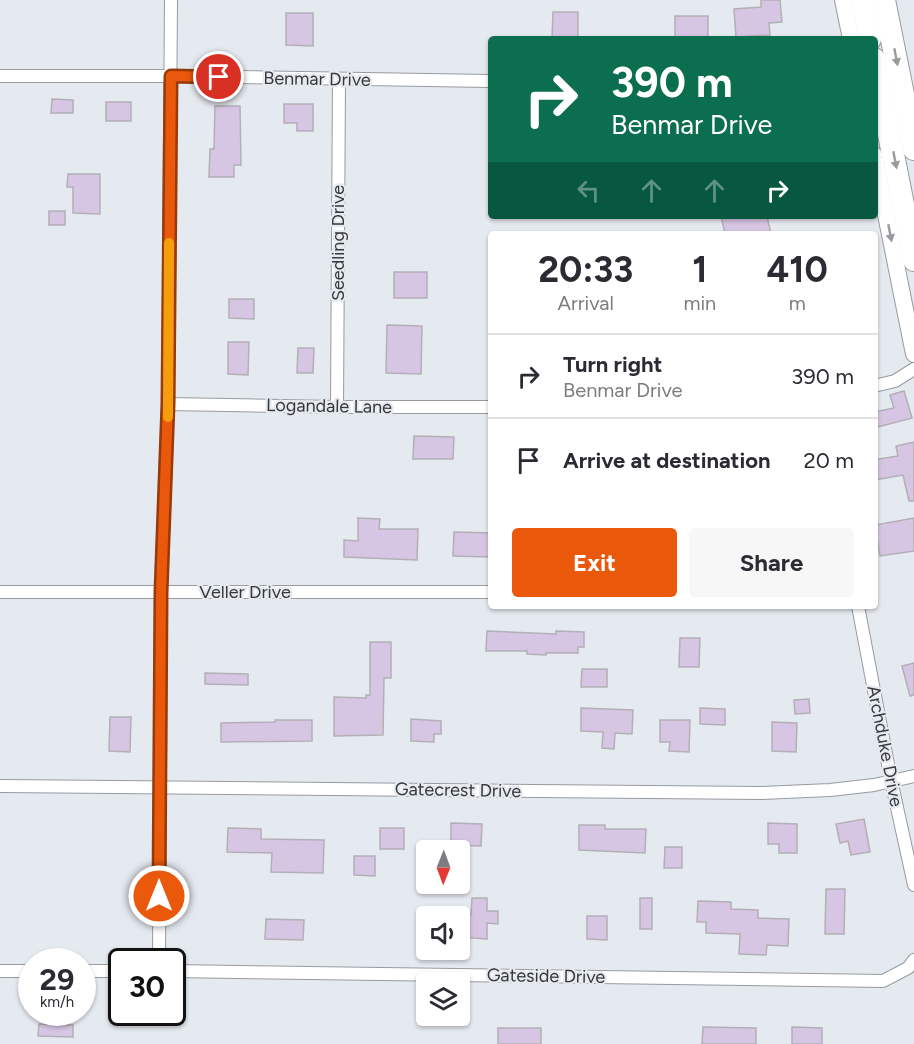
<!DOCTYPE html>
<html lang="en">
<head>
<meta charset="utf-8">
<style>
  :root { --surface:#fff; --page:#f7f7f7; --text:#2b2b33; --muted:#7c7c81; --line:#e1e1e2; --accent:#ea580c }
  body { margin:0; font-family:Figtree,sans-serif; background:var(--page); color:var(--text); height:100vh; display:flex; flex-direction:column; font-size:22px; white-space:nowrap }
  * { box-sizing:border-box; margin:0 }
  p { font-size:20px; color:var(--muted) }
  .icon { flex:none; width:33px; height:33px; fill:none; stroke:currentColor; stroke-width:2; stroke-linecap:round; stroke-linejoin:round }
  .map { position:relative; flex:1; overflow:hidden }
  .details { position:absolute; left:488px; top:231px; width:390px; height:378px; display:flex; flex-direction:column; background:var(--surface); border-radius:6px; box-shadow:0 2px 4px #0004 }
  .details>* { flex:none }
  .guide { position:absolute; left:488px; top:36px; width:390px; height:183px; border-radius:6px; box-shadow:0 2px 4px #0004; background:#0b6e4f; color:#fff; overflow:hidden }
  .needle { width:39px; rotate:181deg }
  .fabs { position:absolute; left:416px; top:840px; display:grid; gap:12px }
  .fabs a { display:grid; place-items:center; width:54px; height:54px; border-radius:6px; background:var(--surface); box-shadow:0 2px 4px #0004; font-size:30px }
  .speed { position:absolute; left:18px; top:948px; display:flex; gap:12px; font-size:30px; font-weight:700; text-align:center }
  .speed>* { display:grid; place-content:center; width:78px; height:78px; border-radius:50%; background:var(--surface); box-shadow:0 2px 4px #0004; line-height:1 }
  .speed small { font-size:15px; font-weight:400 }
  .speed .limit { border:3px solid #111; border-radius:9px; background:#fff; color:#111 }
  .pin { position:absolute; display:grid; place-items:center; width:51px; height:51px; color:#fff; margin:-26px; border:3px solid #fff; border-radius:50%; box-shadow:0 2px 6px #0007 }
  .me { position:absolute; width:66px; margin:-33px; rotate:0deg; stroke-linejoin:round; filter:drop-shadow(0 0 4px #0008) }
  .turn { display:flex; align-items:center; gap:21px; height:126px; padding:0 24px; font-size:27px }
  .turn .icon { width:78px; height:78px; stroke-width:2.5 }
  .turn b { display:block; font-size:42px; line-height:51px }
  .lanes { display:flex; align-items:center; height:57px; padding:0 24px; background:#0003; justify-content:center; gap:30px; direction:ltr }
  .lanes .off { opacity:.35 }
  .eta { display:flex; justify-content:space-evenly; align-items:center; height:102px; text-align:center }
  .eta b { font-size:36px; font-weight:700; line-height:42px }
  .button { display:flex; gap:12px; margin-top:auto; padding:12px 24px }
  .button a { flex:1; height:69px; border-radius:6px; background:var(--accent); color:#fff; font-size:24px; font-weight:700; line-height:69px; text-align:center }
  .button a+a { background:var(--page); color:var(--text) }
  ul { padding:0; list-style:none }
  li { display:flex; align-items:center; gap:18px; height:84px; padding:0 24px; border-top:2px solid var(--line) }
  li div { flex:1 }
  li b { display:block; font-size:22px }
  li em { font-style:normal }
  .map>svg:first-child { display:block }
</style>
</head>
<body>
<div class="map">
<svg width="914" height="1044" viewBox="0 0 914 1044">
  <rect width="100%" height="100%" fill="#e5e9f0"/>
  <g fill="#d7c6e3" stroke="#b3afb6" stroke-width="1.5">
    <polygon points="761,0 780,0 782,22 769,23 770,35 736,37 734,9 761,7"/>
    <polygon points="553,12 578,12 578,39 552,39"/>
    <polygon points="286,13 313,13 313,46 286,45"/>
    <rect x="675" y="16" width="33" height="23"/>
    <polygon points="52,99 73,100 73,113 51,113"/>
    <rect x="106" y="102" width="25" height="19"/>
    <polygon points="284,104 313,104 313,131 297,131 297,123 284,123"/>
    <polygon points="215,106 240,106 241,165 234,165 234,177 209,177 210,149 214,149"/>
    <polygon points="68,174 100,174 100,214 73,213 73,187 67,187"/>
    <rect x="49" y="211" width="16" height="14"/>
    <polygon points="721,216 767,216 771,234 725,234"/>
    <rect x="394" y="272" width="33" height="26"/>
    <polygon points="229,299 254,299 254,319 229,318"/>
    <polygon points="387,325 422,326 421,374 386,373"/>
    <polygon points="228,342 249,342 248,375 228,374"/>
    <polygon points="298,348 314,348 313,373 297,373"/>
    <polygon points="904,391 912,418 874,428 874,412 894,408 890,395"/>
    <polygon points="414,436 454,437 453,459 413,459"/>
    <polygon points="914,442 914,501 909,501 903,475 874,480 874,460 898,456 896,446"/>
    <polygon points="358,518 380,519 379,529 418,529 417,560 344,557 344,540 358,541"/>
    <polygon points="914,518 914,551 880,556 875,525"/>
    <polygon points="454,532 490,533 490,557 453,556"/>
    <polygon points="487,631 556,634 556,631 584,632 584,647 578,647 578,653 546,653 546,655 527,654 527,651 486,651"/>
    <polygon points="680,638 700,638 699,667 679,667"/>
    <polygon points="370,642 391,642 391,678 384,678 383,735 334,736 334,697 366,698 366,695 370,695"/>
    <polygon points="914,663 914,695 910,696 902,666"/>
    <polygon points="582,669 607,669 607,687 581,687"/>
    <polygon points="205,673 248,674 248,685 205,684"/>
    <polygon points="809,699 810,713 795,714 794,700"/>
    <polygon points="581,708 633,710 632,734 615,733 614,749 602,748 603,732 581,731"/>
    <polygon points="700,708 725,709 725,725 700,724"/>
    <polygon points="110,717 131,717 130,752 109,751"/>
    <polygon points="411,719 441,721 441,734 434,734 434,742 411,741"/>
    <polygon points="275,720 312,720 312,741 221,742 221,723 275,722"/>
    <polygon points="660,720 690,720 689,752 669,751 670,742 660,742"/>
    <polygon points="772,722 797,723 796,752 772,751"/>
    <polygon points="864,819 870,852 851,855 848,841 840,843 836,824"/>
    <polygon points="451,823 482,824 481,846 451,845"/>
    <polygon points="768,823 797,824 797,853 779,853 779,844 768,844"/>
    <polygon points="579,825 605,825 605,829 646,829 645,853 579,850"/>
    <polygon points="228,828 261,829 261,839 324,840 323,873 271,872 272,853 227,852"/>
    <rect x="380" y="828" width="24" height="21"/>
    <polygon points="665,847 682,847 682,868 664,868"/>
    <polygon points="354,856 375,856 375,876 354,875"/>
    <polygon points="826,889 845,889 844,934 825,934"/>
    <polygon points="472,898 487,898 487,911 498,911 498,924 487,923 487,939 459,937 459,915 471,915"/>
    <rect x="640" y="898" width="12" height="31"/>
    <polygon points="698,901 731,902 731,909 758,910 758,918 789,919 788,946 767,945 766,955 739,954 740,934 706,933 706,922 697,922"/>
    <polygon points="587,916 607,916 607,940 587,939"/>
    <polygon points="266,919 304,920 303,940 265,939"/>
    <polygon points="39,1024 73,1025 73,1037 38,1036"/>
    <polygon points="703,1027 756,1028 756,1044 702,1044"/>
    <polygon points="792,1027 822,1028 822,1044 792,1044"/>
    <rect x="498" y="1028" width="43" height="16"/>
  </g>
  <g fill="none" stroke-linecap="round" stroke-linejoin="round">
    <g stroke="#979ba1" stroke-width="14">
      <g id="minor">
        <polyline points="0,76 171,76 490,81"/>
        <polyline points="874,386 895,381 914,369"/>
        <polyline points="168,404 337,407 490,407"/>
        <polyline points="337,407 339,79"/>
        <polyline points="0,592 490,592"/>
        <polyline points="858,606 891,780 914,885"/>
        <polyline points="0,786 761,793 830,790 874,785 914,776"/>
        <polyline points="159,962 161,592 168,404 171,0"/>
        <polyline points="0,971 32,971"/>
        <polyline points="82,971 122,971"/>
        <polyline points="172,971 883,981 908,968 914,960"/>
      </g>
    </g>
    <g stroke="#979ba1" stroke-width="18">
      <g id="secondary">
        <polyline points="843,0 851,39"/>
        <polyline points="874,155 914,354"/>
      </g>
    </g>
    <g stroke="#979ba1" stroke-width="24">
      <g id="motorway">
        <polyline points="862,0 870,39"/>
        <polyline points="884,0 914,149"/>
        <polyline points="874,59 914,260"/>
      </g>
    </g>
    <use href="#minor" stroke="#fff" stroke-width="12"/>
    <use href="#secondary" stroke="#fff" stroke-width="16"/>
    <use href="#motorway" stroke="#fff" stroke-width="22"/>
  </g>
  <defs><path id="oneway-solid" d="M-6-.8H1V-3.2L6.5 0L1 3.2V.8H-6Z" transform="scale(1.5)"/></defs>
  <g fill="#9a9b9c">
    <use href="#oneway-solid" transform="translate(896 57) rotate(79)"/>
    <use href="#oneway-solid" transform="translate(895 160) rotate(79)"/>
    <use href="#oneway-solid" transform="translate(890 233) rotate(79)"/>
  </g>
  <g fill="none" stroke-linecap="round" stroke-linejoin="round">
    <g stroke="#983908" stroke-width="15">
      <polyline id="route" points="159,896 161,592 168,404 171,76 219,77"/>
    </g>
    <use href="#route" stroke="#ea580c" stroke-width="10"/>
    <polyline stroke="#f59e0b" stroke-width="10" points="168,417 169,243"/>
  </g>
  <g text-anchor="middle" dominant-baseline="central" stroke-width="4.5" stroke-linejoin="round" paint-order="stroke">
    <g font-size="18" fill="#36373a" stroke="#e5e9f0">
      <text transform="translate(317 79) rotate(1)">Benmar Drive</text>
      <text transform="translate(338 243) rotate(-90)">Seedling Drive</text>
      <text transform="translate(329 406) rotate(1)">Logandale Lane</text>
      <text x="245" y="592">Veller Drive</text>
      <text transform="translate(885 746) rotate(79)">Archduke Drive</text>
      <text transform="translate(458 790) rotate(1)">Gatecrest Drive</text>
      <text transform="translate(546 976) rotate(1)">Gateside Drive</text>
    </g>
  </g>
</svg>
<div class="fabs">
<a><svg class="needle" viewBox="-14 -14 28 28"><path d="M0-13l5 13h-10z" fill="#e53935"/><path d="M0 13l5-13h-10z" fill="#7c7c81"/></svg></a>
<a><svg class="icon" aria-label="sound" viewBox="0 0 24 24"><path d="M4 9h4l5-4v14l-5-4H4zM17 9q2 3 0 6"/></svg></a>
<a><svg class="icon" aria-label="layers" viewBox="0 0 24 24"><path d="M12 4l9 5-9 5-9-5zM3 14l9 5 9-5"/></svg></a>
</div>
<div class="speed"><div>29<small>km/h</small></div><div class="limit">30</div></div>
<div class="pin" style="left:219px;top:77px;background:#d93025"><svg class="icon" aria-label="arrive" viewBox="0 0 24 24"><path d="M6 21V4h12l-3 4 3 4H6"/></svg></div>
<svg class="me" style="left:159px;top:896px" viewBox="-20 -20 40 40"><circle r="17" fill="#ea580c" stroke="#fff" stroke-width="3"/><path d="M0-11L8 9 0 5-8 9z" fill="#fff"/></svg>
<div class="guide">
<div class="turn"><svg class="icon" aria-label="right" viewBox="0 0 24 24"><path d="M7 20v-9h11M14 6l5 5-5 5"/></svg><div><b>390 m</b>Benmar Drive</div></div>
<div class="lanes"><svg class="icon off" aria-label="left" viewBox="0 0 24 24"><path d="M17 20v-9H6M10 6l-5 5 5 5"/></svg><svg class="icon off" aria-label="ahead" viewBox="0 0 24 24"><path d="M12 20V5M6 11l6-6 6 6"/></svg><svg class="icon off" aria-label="ahead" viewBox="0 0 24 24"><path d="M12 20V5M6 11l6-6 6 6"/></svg><svg class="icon" aria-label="right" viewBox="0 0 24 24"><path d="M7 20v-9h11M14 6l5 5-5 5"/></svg></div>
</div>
<section class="details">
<div class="eta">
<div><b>20:33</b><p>Arrival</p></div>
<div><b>1</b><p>min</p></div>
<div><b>410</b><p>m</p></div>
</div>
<ul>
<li><svg class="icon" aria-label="right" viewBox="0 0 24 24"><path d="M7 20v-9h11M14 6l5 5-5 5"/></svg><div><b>Turn right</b><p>Benmar Drive</p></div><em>390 m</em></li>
<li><svg class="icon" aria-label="arrive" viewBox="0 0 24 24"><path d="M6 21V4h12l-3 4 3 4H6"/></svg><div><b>Arrive at destination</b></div><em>20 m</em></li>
</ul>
<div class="button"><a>Exit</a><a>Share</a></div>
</section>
</div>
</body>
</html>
